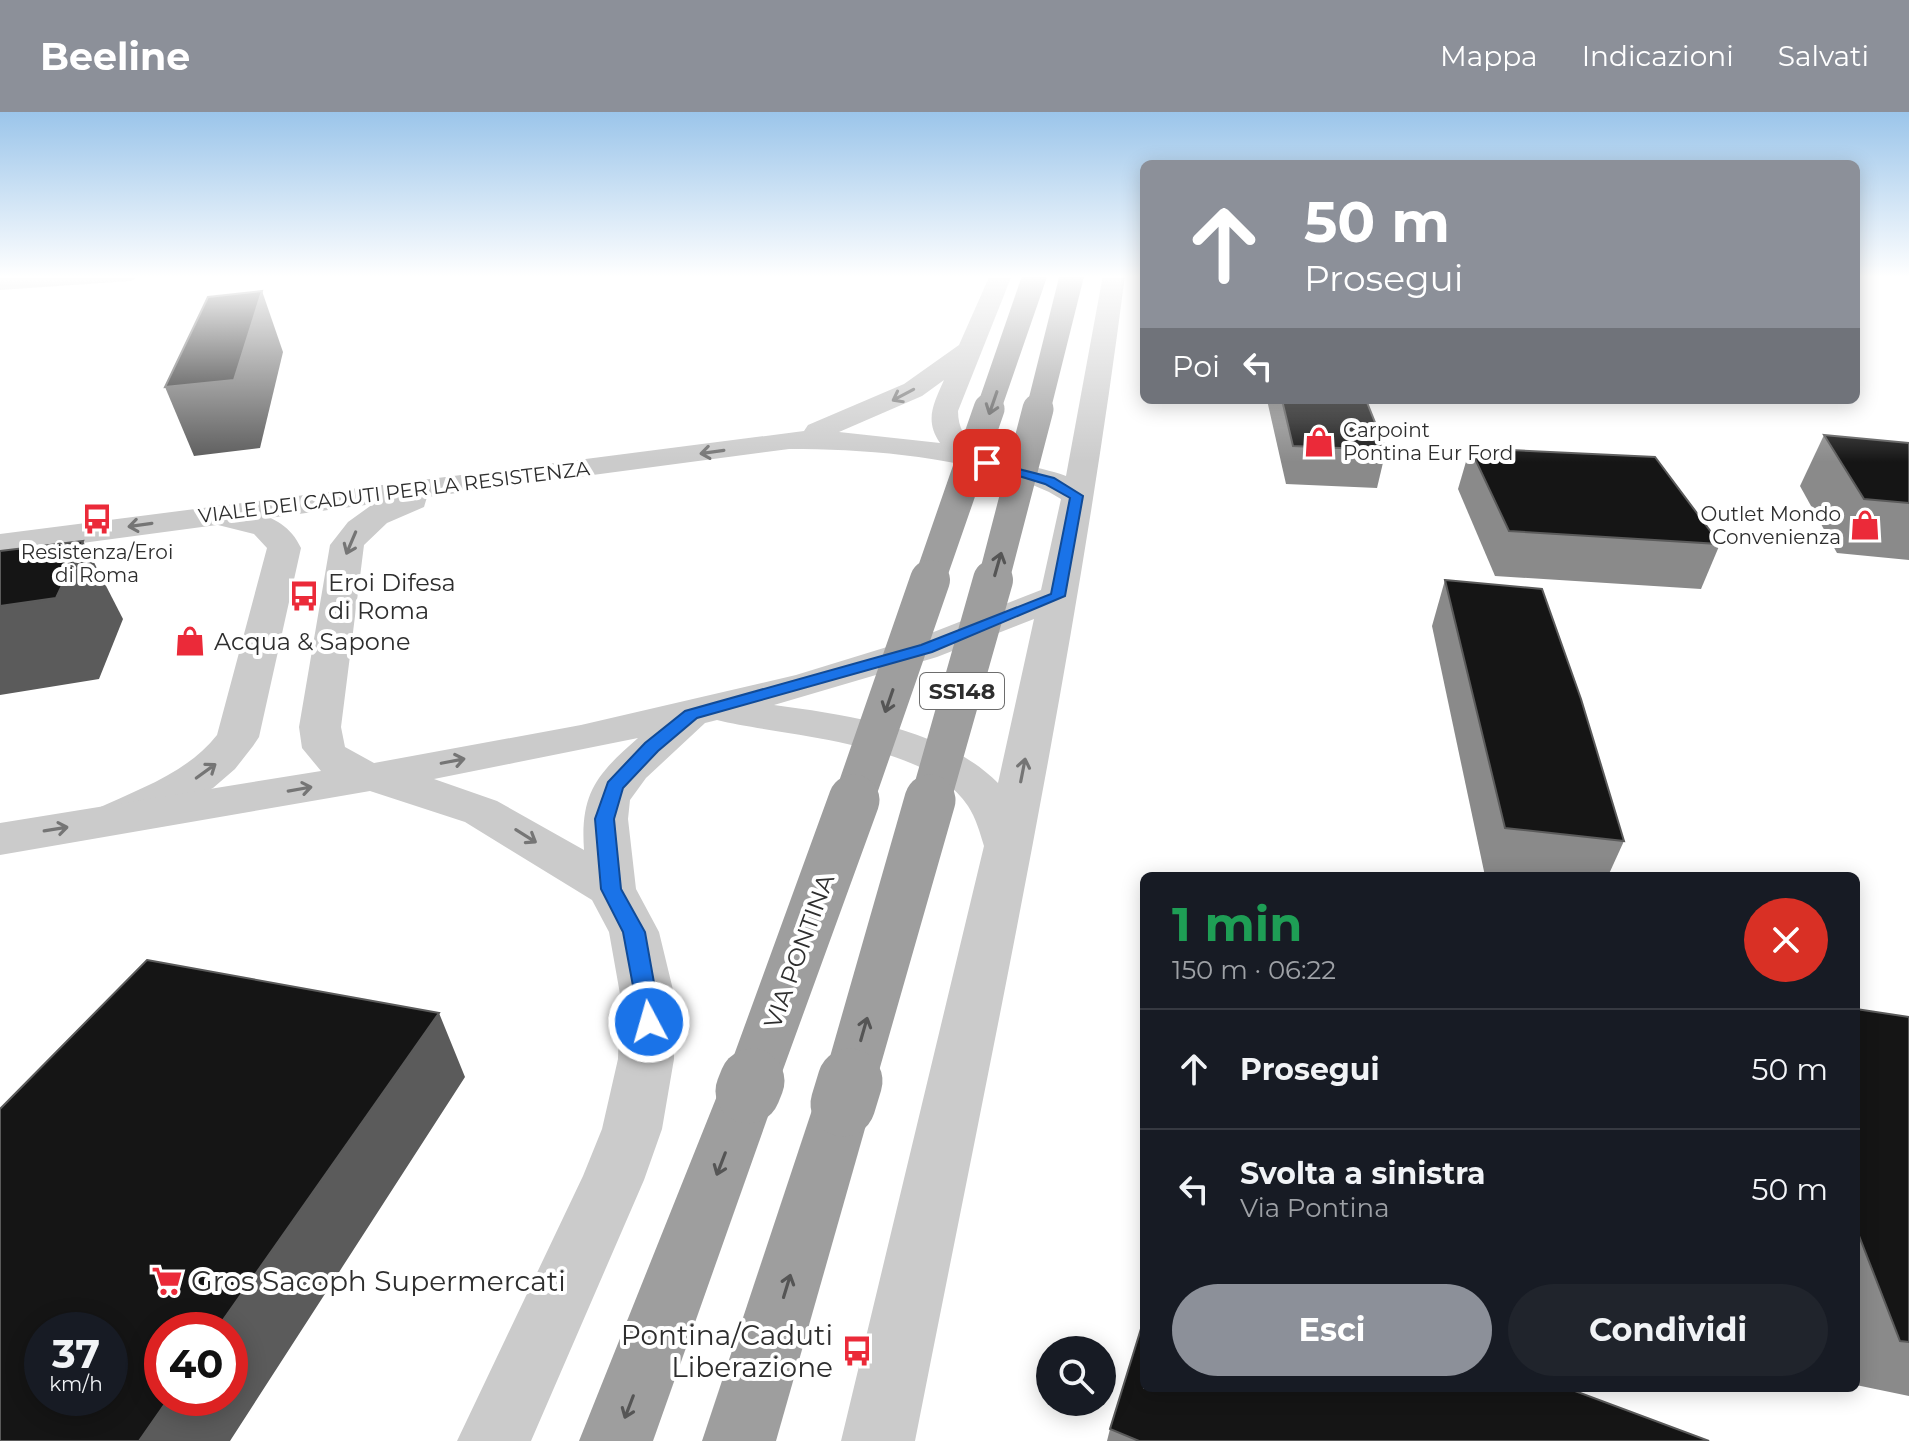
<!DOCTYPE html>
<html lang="it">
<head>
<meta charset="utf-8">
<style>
  :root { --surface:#171b24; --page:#20242c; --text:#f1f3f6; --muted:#9ea1a6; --line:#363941; --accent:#8c9099 }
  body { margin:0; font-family:Montserrat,sans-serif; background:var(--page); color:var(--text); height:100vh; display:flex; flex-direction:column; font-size:30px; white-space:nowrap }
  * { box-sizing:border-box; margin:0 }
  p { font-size:26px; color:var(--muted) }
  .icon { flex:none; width:44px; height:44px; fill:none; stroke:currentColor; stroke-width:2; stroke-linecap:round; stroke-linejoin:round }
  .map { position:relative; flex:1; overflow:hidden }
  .details { position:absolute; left:1140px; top:760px; width:720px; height:520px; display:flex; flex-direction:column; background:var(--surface); border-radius:12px; box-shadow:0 4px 20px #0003 }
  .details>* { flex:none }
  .top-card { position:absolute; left:1140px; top:48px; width:720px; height:244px; border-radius:12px; box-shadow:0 4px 20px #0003; background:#8c9099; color:#fff; overflow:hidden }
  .fabs { position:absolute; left:1036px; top:1224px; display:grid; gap:16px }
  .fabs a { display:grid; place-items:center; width:80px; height:80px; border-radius:50%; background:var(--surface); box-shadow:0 4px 20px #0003; font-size:40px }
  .speed { position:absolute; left:24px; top:1200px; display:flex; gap:16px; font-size:40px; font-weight:700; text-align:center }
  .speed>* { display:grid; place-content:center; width:104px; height:104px; border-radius:50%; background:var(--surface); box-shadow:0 4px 20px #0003; line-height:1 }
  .speed small { font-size:20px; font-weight:400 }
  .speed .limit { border:12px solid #d22; background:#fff; color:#111 }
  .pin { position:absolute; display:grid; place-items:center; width:68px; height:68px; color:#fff; margin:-34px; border-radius:16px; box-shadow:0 4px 12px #0006 }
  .me { position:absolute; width:88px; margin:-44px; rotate:354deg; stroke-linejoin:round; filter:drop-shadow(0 0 6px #0008) }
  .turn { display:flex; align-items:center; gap:28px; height:168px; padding:0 32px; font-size:36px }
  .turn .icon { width:104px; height:104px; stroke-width:2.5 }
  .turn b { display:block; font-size:56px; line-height:68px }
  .then { display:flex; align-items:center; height:76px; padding:0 32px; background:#0003; gap:16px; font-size:30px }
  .round { display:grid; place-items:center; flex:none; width:84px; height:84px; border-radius:42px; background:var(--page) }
  .summary { display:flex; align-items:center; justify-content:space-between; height:136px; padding:0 32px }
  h1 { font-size:48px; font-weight:700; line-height:60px; color:#1e9e55 }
  .primary-button { display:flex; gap:16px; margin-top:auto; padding:16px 32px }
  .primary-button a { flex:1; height:92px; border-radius:48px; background:var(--accent); color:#fff; font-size:32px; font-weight:700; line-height:92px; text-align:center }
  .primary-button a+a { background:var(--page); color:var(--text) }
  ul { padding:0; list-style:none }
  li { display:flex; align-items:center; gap:24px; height:120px; padding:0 32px; border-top:2px solid var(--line) }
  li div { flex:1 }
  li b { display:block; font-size:30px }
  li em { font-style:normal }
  header { display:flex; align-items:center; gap:48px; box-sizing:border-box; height:112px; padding:0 40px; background:var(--accent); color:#fff }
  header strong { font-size:38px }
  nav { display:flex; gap:44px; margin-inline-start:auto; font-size:28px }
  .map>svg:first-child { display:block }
</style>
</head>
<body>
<header>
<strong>Beeline</strong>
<nav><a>Mappa</a><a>Indicazioni</a><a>Salvati</a></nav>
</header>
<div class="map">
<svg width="1909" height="1329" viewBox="0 0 1909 1329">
  <rect width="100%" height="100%" fill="#fff"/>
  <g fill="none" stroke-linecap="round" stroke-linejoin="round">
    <path fill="#cbcbcb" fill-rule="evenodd" d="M217,393C251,400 285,401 301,436L259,625L253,634L235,657L213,676L128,719L112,723L96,719L89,708L96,697C139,677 187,661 217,623L267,436L254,422L206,410L201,403L206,396Z"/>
    <g fill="#cbcbcb" fill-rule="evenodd">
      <polygon points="141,163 131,169 0,178 0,164"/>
      <path d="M990,163H1012L958,299C958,352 1029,349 1066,364L1103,163H1125C1075,555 991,942 915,1329H841L984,734C980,721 976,706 968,694C926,629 785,625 717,608L705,611L646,666L630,688L628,707L636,777L659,820L674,882V947L662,1017L644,1068L531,1329H457L583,1064L602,1017L618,947L620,882L609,820L592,788L465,710L370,679L0,743V711L321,659L302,636L299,615L330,433L348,410L373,392L0,442V422L804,319L808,313L904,272L959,233ZM944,268C934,291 924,308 940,331L839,320L922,284ZM789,337C873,337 971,345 1049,380L1061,387L1041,478L926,523L796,563L581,613L374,651L345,635L341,615L364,433L387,411L424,395L427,385ZM1034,507L998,671C943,616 848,603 774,593L937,545ZM638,626C597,662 580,681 584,738L497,689L434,667Z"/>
    </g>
    <g fill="#9e9e9e" fill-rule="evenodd">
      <polygon points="748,955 769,962 777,979 653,1329 579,1329 719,979 727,962"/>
      <polygon points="843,967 864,975 872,992 776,1329 702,1329 814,992 822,975"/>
    </g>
    <g stroke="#9e9e9e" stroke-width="24">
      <polyline points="988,299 1035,163"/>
      <polyline points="1038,299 1072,163"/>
    </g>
    <g stroke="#9e9e9e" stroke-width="31">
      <polyline points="929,470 989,297"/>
      <polyline points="993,470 1038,297"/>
    </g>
    <g stroke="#9e9e9e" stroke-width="40">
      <polyline points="853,690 930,468"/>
      <polyline points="930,690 993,468"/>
    </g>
    <g stroke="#9e9e9e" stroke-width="51">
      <polyline points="751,971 854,688"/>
      <polyline points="849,971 930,688"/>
    </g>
    <g stroke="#9e9e9e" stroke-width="65">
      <polyline points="748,979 752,969"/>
      <polyline points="843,992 850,969"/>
    </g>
  </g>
  <g fill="#8a8a8a">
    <polygon points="1267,288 1366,288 1386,338 1377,376 1286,372"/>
    <polygon points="1824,323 1909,331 1909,448 1837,441 1800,374"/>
    <polygon points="1470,336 1720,432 1701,477 1495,464 1458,377"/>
    <polygon points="1445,468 1624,729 1608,764 1485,764 1432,514"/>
    <polygon points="1856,897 1909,905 1909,1284 1856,1273"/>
    <polygon points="1110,1317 1709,1329 1107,1329"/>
  </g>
  <g fill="#5b5b5b">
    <polygon points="262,179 283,240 260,336 194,344 165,275"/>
    <polygon points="83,429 123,507 99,567 0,583 0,494"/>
    <polygon points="439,901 465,965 230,1329 139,1329 169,1286 230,1286 230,1218 216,1218"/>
  </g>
  <g fill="#151515" stroke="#5b5b5b" stroke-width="2" fill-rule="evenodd">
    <polygon points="262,179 234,268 165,275 208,185"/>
    <polygon points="1282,288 1366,288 1386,338 1293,334"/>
    <polygon points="1824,323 1909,331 1909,391 1864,387"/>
    <polygon points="1470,336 1655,345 1720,432 1509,419"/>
    <polygon points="83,429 56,486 0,494 0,439"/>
    <polygon points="1445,468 1542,477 1581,587 1624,729 1505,716"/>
    <path d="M147,848L439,901L216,1218H162V1286H169L139,1329H0V997ZM42,1218H110V1286H42Z"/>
    <polygon points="1856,897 1909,905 1909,1230 1900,1229 1856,1116"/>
    <polygon points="1144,1207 1144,1276 1567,1276 1709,1329 1139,1329 1110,1317"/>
  </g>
  <defs><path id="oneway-shaft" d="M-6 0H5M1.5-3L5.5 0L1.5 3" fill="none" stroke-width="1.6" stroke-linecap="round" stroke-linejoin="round" transform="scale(2)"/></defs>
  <g stroke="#757575">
    <use href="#oneway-shaft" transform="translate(903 283) rotate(152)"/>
    <use href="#oneway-shaft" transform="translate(712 340) rotate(172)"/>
    <use href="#oneway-shaft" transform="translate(140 413) rotate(172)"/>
    <use href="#oneway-shaft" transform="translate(351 431) rotate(113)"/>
    <use href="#oneway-shaft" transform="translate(453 649) rotate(-11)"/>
    <use href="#oneway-shaft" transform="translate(1023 658) rotate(-79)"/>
    <use href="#oneway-shaft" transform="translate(206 659) rotate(-36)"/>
    <use href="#oneway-shaft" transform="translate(300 677) rotate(-10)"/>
    <use href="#oneway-shaft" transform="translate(56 717) rotate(-9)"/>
    <use href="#oneway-shaft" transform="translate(526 724) rotate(32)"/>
  </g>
  <g stroke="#555">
    <use href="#oneway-shaft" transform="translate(993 291) rotate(109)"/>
    <use href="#oneway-shaft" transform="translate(998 452) rotate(-74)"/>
    <use href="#oneway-shaft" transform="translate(889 589) rotate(109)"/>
    <use href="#oneway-shaft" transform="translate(864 917) rotate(-74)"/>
    <use href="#oneway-shaft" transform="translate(721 1052) rotate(111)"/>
    <use href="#oneway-shaft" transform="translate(787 1174) rotate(-73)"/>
    <use href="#oneway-shaft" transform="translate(629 1295) rotate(111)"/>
  </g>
  <linearGradient id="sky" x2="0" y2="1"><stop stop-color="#9bc5ea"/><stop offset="0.47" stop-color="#fff"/><stop offset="1" stop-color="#fff" stop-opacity="0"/></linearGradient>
  <rect width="1909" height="350" fill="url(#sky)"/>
  <polygon fill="#1a73e8" stroke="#114b97" stroke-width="2" points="983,348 1054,366 1083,384 1065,484 932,540 697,606 658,639 623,676 614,707 621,777 645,820 661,910 657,917 641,917 623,820 601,777 595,707 608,670 645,631 685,599 921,533 1051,482 1070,386 1045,372 983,353"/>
  <defs>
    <g id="shop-bare" transform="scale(2.4)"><path d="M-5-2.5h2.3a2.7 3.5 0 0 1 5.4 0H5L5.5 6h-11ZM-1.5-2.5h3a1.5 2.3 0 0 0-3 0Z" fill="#eb2a39" stroke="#fff" stroke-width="2.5" paint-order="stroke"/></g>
    <g id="bus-bare" transform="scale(2.4)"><path d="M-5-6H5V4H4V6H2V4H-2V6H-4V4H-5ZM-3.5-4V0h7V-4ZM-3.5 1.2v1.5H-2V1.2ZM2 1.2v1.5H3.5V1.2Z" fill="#eb2a39" stroke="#fff" stroke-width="2.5" paint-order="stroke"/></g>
    <g id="supermarket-bare" transform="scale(2.4)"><path d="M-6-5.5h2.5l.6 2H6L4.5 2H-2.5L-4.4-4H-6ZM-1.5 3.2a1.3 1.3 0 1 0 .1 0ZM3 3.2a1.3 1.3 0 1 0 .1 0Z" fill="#eb2a39" stroke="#fff" stroke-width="2.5" paint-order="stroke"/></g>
  </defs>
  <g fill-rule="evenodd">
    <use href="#shop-bare" x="1319" y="330"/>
    <use href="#bus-bare" x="97" y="407"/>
    <use href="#shop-bare" x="1865" y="413"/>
    <use href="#bus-bare" x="304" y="484"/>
    <use href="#shop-bare" x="190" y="529"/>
    <use href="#supermarket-bare" x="167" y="1169"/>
    <use href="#bus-bare" x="857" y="1239"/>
  </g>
  <g text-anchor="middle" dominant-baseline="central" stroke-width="8" stroke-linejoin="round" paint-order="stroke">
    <g font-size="20" fill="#2e2e2e" stroke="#fff" text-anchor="start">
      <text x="1343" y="318">Carpoint<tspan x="1343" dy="23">Pontina Eur Ford</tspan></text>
      <text x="1841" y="402" text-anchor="end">Outlet Mondo<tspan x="1841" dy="23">Convenienza</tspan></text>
      <text x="97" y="440" text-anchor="middle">Resistenza/Eroi<tspan x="97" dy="23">di Roma</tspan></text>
    </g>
    <g font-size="20" fill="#2e2e2e" stroke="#fff">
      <text transform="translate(394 380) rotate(-7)">VIALE DEI CADUTI PER LA RESISTENZA</text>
    </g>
    <rect fill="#fff" stroke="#6d6d6d" stroke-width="2" x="920" y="561" width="84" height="36" rx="6"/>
    <g font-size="22" font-weight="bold" fill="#2e2e2e">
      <text x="962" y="579">SS148</text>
    </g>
    <g font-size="24" fill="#2e2e2e" stroke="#fff" text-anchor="start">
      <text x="328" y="470">Eroi Difesa<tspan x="328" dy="28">di Roma</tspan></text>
      <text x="214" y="529">Acqua &amp; Sapone</text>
    </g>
    <g font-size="24" fill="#2e2e2e" stroke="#fff">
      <text transform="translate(799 839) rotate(-70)">VIA PONTINA</text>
    </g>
    <g font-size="28" fill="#2e2e2e" stroke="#fff" text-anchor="start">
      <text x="191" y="1169">Gros Sacoph Supermercati</text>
      <text x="833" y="1223" text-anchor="end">Pontina/Caduti<tspan x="833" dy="32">Liberazione</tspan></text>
    </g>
  </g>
</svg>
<div class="fabs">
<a><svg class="icon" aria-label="search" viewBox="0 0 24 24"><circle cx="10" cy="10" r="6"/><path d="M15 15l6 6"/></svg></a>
</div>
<div class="speed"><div>37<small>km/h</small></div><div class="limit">40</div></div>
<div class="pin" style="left:987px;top:351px;background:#d93025"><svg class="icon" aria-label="arrive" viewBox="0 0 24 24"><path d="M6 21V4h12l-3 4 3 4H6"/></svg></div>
<svg class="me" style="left:649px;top:910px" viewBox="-20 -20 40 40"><circle r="17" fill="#1a73e8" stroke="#fff" stroke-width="3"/><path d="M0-11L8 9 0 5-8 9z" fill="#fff"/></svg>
<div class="top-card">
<div class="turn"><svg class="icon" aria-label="ahead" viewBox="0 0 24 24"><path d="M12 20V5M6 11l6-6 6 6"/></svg><div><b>50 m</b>Prosegui</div></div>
<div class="then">Poi<svg class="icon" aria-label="left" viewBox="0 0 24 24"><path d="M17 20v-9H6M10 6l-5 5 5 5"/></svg></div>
</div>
<section class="details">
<div class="summary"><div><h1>1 min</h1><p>150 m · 06:22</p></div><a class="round" style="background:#d93025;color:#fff"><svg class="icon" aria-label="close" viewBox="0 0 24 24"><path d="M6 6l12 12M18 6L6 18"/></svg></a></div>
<ul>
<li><svg class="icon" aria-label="ahead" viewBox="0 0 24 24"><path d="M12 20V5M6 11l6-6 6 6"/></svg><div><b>Prosegui</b></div><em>50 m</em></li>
<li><svg class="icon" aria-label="left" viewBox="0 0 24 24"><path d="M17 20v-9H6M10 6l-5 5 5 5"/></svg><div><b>Svolta a sinistra</b><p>Via Pontina</p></div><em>50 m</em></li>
</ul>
<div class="primary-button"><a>Esci</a><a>Condividi</a></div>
</section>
</div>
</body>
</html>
